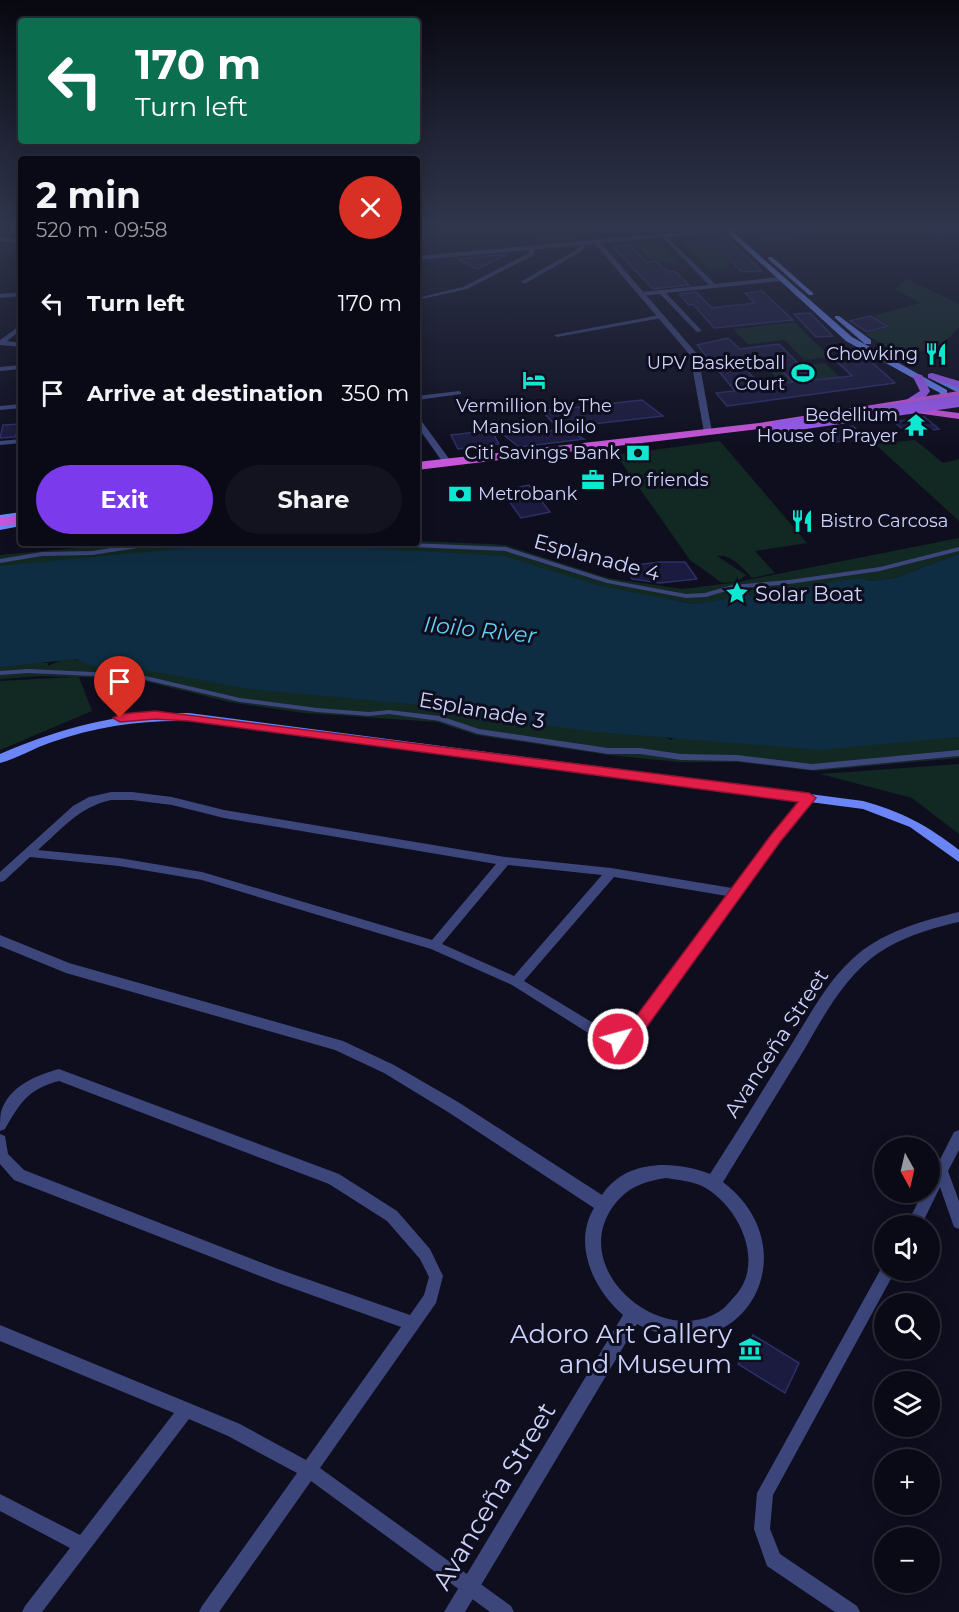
<!DOCTYPE html>
<html lang="en">
<head>
<meta charset="utf-8">
<style>
  :root { --surface:#0a0a17; --page:#131320; --text:#f1f3f6; --muted:#999aa1; --line:#2a2b36; --accent:#7c3aed }
  body { margin:0; font-family:Montserrat,sans-serif; background:var(--page); color:var(--text); height:100vh; display:flex; flex-direction:column; font-size:22px; white-space:nowrap }
  * { box-sizing:border-box; margin:0 }
  p { font-size:20px; color:var(--muted) }
  .icon { flex:none; width:33px; height:33px; fill:none; stroke:currentColor; stroke-width:2; stroke-linecap:round; stroke-linejoin:round }
  .map { position:relative; flex:1; overflow:hidden }
  .drawer { position:absolute; left:18px; top:156px; width:402px; height:390px; display:flex; flex-direction:column; background:var(--surface); border-radius:6px; box-shadow:0 3px 15px #0003,0 0 0 2px var(--line) }
  .drawer>* { flex:none }
  .banner { position:absolute; left:18px; top:18px; width:402px; height:126px; border-radius:6px; box-shadow:0 3px 15px #0003,0 0 0 2px var(--line); background:#0b6e4f; color:#fff; overflow:hidden }
  .needle { width:39px; rotate:172deg }
  .controls { position:absolute; left:874px; top:1137px; display:grid; gap:12px }
  .controls a { display:grid; place-items:center; width:66px; height:66px; border-radius:50%; background:var(--surface); box-shadow:0 3px 15px #0003,0 0 0 2px var(--line); font-size:30px }
  .pin { position:absolute; display:grid; place-items:center; width:51px; height:51px; color:#fff; margin:-62px -26px; border-radius:50% 50% 50% 0; rotate:-45deg; box-shadow:0 0 6px #0007 }
  .pin .icon { rotate:45deg }
  .me { position:absolute; width:66px; margin:-33px; rotate:53deg; stroke-linejoin:round; filter:drop-shadow(0 0 4px #0008) }
  .turn { display:flex; align-items:center; gap:21px; height:126px; padding:0 18px; font-size:27px }
  .turn .icon { width:78px; height:78px; stroke-width:2.5 }
  .turn b { display:block; font-size:42px; line-height:51px }
  .round { display:grid; place-items:center; flex:none; width:63px; height:63px; border-radius:32px; background:var(--page) }
  .head { display:flex; align-items:center; justify-content:space-between; height:102px; padding:0 18px }
  h1 { font-size:36px; font-weight:700; line-height:45px }
  .action { display:flex; gap:12px; margin-top:auto; padding:12px 18px }
  .action a { flex:1; height:69px; border-radius:36px; background:var(--accent); color:#fff; font-size:24px; font-weight:700; line-height:69px; text-align:center }
  .action a+a { background:var(--page); color:var(--text) }
  ul { padding:0; list-style:none }
  li { display:flex; align-items:center; gap:18px; height:90px; padding:0 18px }
  li div { flex:1 }
  li b { display:block; font-size:22px }
  li em { font-style:normal }
  .map>svg:first-child { display:block }
</style>
</head>
<body>
<div class="map">
<svg width="959" height="1612" viewBox="0 0 959 1612">
  <rect width="100%" height="100%" fill="#0e0e1f"/>
  <g fill="#112823">
    <polygon points="478,226 603,226 589,238 549,242"/>
    <polygon points="697,240 703,246 713,245 731,264 728,265 730,267 708,269 680,241"/>
    <polygon points="662,245 681,266 648,258 638,247"/>
    <polygon points="907,279 959,304 959,327 943,344 902,356 865,334 891,326 873,316 920,303 895,289"/>
    <polygon points="794,322 830,357 804,360 785,340 748,344 733,329"/>
    <polygon points="825,363 839,377 781,383 768,369"/>
    <polygon points="915,440 943,463 959,459 959,521 875,444"/>
    <path d="M720,441L807,543L755,551L775,573L752,578C743,568 731,554 717,556L746,575L737,582L959,538V554L895,578L871,581L859,578L845,582L693,604L677,601L0,568V555L130,543L417,541L491,544L505,545L608,578L682,589L731,583L735,582L722,583L690,560L616,455Z"/>
    <path d="M0,657L48,663V666C63,658 76,656 91,666L97,662L652,730L671,740L689,726L959,715V758L814,771L738,762H679L608,755L476,735L437,722L303,713L229,702L140,680L79,677L92,711L0,750V681L72,677L39,676L0,679Z"/>
    <polygon points="959,764 959,834 912,798 820,774"/>
  </g>
  <polygon fill="#0f2d42" points="239,543 283,543 504,556 600,586 693,604 859,578 871,581 895,578 959,554 959,737 820,750 598,732 493,719 455,708 249,689 151,671 91,666 76,659 0,667 0,566"/>
  <g fill="#1b1b3f" stroke="#2e2f69" stroke-width="1.5" fill-rule="evenodd">
    <polygon points="794,226 817,226 797,237 764,240 754,232"/>
    <polygon points="722,234 762,271 742,272 714,244 703,245 696,237"/>
    <polygon points="630,245 647,262 655,261 668,272 675,271 689,285 653,289 613,247"/>
    <polygon points="508,254 477,269 458,259"/>
    <polygon points="762,291 793,320 714,328 693,304 689,305 679,294 696,292 712,308 755,303 745,293"/>
    <polygon points="810,313 833,336 816,337 794,314"/>
    <polygon points="870,316 888,326 867,332 850,321"/>
    <path d="M728,338L740,349L779,344L815,380L852,376L834,359L864,355L895,383L727,406L716,393L735,391L697,345ZM774,363L793,382L761,386L743,366Z"/>
    <polygon points="642,400 663,416 558,428 542,411"/>
    <polygon points="924,417 939,429 909,434 894,422"/>
    <polygon points="20,424 15,437 0,438 3,425"/>
    <polygon points="853,426 866,438 837,442 825,430"/>
    <polygon points="565,429 584,439 519,447 505,436"/>
    <polygon points="491,430 499,444 458,449 451,435"/>
    <polygon points="529,485 550,512 521,518 502,491"/>
    <polygon points="660,562 685,562 697,579 660,583 632,579 626,566"/>
    <polygon points="753,1335 799,1363 785,1393 738,1364"/>
  </g>
  <g fill="none" stroke-linecap="round" stroke-linejoin="round">
    <g fill="#3c467b" fill-rule="evenodd">
      <polygon points="145,543 199,543 196,545 151,546 92,555 42,556 0,563 0,559 42,552 92,551"/>
      <polygon points="362,543 410,543 506,547 610,580 686,594 705,593 732,585 789,580 880,567 959,547 959,551 880,571 789,584 733,589 706,597 686,598 607,583 505,551 365,545"/>
      <polygon points="28,669 137,674 240,698 317,708 369,712 389,710 440,716 479,729 608,748 640,748 681,754 737,755 812,764 959,750 959,756 812,770 737,761 681,760 640,754 608,754 478,734 439,721 389,714 369,716 317,712 240,702 137,678 28,673 0,675 0,671"/>
    </g>
    <g fill="#3c467b" fill-rule="evenodd">
      <polygon points="955,226 959,226 959,228 941,236 936,235"/>
      <polygon points="0,237 21,240 21,244 0,241"/>
      <polygon points="667,237 715,284 781,277 784,279 781,281 666,293 702,331 697,332 660,294 642,296 639,294 642,292 709,285 665,240 664,239"/>
      <polygon points="577,242 581,242 585,247 580,252 526,283 522,283 522,281 576,250 579,247"/>
      <polygon points="532,245 535,247 534,255 467,289 417,300 417,298 463,287 529,253 529,247"/>
      <polygon points="660,315 662,316 662,318 557,337 554,335"/>
      <polygon points="21,325 21,330 7,341 21,343 21,347 0,345 0,340"/>
      <polygon points="21,365 21,369 0,371 0,367"/>
      <polygon points="459,391 461,392 461,394 417,400 417,396"/>
      <polygon points="21,404 21,408 0,410 0,406"/>
      <polygon points="417,419 420,419 450,460 450,464 444,464 417,426"/>
      <polygon points="21,439 21,443 0,445 0,441"/>
      <path d="M111,792H132L172,797L224,810L505,857L611,868L732,888L771,835L805,795H813L814,798L779,841L636,1038L618,1044L601,1041L512,985L431,949L202,880L119,866L30,857L4,881L0,882V872L73,806L89,797ZM111,800H132L172,805L224,818L496,864L432,940L202,872L119,858L38,850C62,829 79,807 111,800ZM508,865L602,875L514,976L442,944ZM614,877L727,896L628,1030L618,1034L608,1032L524,981Z"/>
      <path d="M59,1069L339,1174L397,1211L430,1249L443,1276L436,1303L320,1468L511,1606L514,1612H490L311,1481L219,1612H199L202,1606L297,1473L228,1436L189,1419L42,1612H22L25,1606L70,1548L0,1511V1494L80,1535L174,1413L0,1341V1325L240,1424L306,1460L401,1327L278,1283L14,1180L0,1164V1134L5,1136L8,1154L24,1170L278,1269L410,1315L424,1295L429,1277L420,1259L387,1221L329,1184L59,1081C28,1089 20,1103 5,1129L0,1131C0,1125 0,1117 1,1112C9,1086 35,1076 59,1069Z"/>
      <polygon points="959,1130 959,1150 948,1171 959,1201 959,1229 954,1227 940,1187 921,1226 906,1226 923,1192 930,1192 930,1179 954,1132"/>
      <polygon points="885,1264 885,1270 895,1270 893,1275 773,1495 770,1529 780,1554 857,1606 860,1612 835,1612 767,1566 754,1529 757,1493 883,1265"/>
    </g>
    <g fill="#3c467b" fill-rule="evenodd">
      <polygon points="751,226 771,226 768,228 601,243 698,355 712,432 708,434 704,432 690,355 595,244 417,260 417,256"/>
      <polygon points="21,292 21,296 0,298 0,294"/>
      <path d="M959,912V922C927,929 893,940 868,961C840,985 822,1019 804,1050C777,1094 750,1138 723,1182C813,1251 741,1378 637,1324L465,1612H444L623,1315C594,1290 572,1245 594,1208L448,1112L384,1073L335,1050L66,973L0,946V935L69,963L343,1041L394,1065L458,1102L602,1195C625,1159 675,1160 710,1174C738,1131 765,1086 793,1042C812,1011 830,977 858,954C886,931 924,920 959,912ZM666,1178C678,1180 691,1181 702,1186C738,1204 767,1263 734,1297C728,1304 722,1311 713,1315C655,1342 574,1271 610,1211C624,1189 640,1182 666,1178Z"/>
    </g>
    <g fill="#6b85f6" fill-rule="evenodd">
      <polygon points="720,226 726,226 852,337 947,390 947,398 941,398 940,393 846,341"/>
      <polygon points="768,257 772,257 813,293 813,295 809,295 768,259"/>
      <polygon points="835,316 839,316 871,340 871,344 865,344 835,318"/>
      <polygon points="931,375 937,375 959,388 959,393 931,379"/>
      <polygon points="21,512 21,518 0,521 0,515"/>
      <polygon points="21,520 21,526 0,530 0,524"/>
      <path d="M164,713H189L863,801C900,811 929,826 959,850V862L910,827L863,809L189,721C141,720 97,726 52,742C34,748 18,758 0,763V754C53,731 106,716 164,713Z"/>
    </g>
    <g fill="#9d5cf5" fill-rule="evenodd">
      <polygon points="932,373 959,381 959,388 928,378 928,374"/>
      <path d="M918,374L922,375L930,391C925,399 916,407 906,404V400L920,391L913,377Z"/>
    </g>
    <g fill="#c856db" fill-rule="evenodd">
      <polygon points="959,391 959,397 759,429 417,470 417,462 759,423"/>
      <polygon points="920,408 959,413 959,419 916,413 914,411"/>
      <polygon points="21,515 21,523 0,526 0,518"/>
    </g>
    <polyline stroke="#9d5cf5" stroke-width="12" points="777,427 959,401"/>
  </g>
  <linearGradient id="sky" x2="0" y2="1"><stop stop-color="#080811"/><stop offset="0.5" stop-color="#30364d"/><stop offset="1" stop-color="#30364d" stop-opacity="0"/></linearGradient>
  <rect width="959" height="451" fill="url(#sky)"/>
  <polygon fill="#e11d48" stroke="#92132f" stroke-width="1.5" points="155,711 809,793 816,798 780,842 638,1039 618,1046 612,1044 610,1039 612,1034 626,1030 771,835 798,802 189,721 155,719 120,722 113,718 120,714"/>
  <defs>
    <g id="restaurant-bare" transform="scale(1.8)"><path d="M-5-6h1v4h1v-4h1v4h1v-4h1v5L-1.5 .5V6h-2V.5L-5-1ZM5-6V6H3V1.5H1.5Q1.5-4 5-6Z" fill="#0ee8d1" stroke="#0e0e1f" stroke-width="2.5" paint-order="stroke"/></g>
    <g id="stadium-bare" transform="scale(1.8)"><path d="M0-5a6.5 5 0 1 0 0 10a6.5 5 0 1 0 0-10ZM-3.5-1.8h7v3.6h-7Z" fill="#0ee8d1" stroke="#0e0e1f" stroke-width="2.5" paint-order="stroke"/></g>
    <g id="hotel-bare" transform="scale(1.8)"><path d="M-6-4.5h1.5V1H6V5H4.5V3h-9V5H-6ZM-4 0a1.8 1.8 0 1 1 3.6 0ZM.5 0V-2.5h3Q6-2.5 6 0Z" fill="#0ee8d1" stroke="#0e0e1f" stroke-width="2.5" paint-order="stroke"/></g>
    <g id="temple-bare" transform="scale(1.8)"><path d="M0-6L5-2H3V0L6.5 2.5H4V6H1.5V3h-3V6H-4V2.5H-6.5L-3 0V-2H-5Z" fill="#0ee8d1" stroke="#0e0e1f" stroke-width="2.5" paint-order="stroke"/></g>
    <g id="bank-bare" transform="scale(1.8)"><path d="M-6-4H6V4H-6ZM0-2.3a2.3 2.3 0 1 0 0 4.6a2.3 2.3 0 1 0 0-4.6Z" fill="#0ee8d1" stroke="#0e0e1f" stroke-width="2.5" paint-order="stroke"/></g>
    <g id="office-bare" transform="scale(1.8)"><path d="M-6-3h4V-5.5h4V-3h4V5H-6ZM-1-4.5V-3h2v-1.5ZM-6 0V1H6V0Z" fill="#0ee8d1" stroke="#0e0e1f" stroke-width="2.5" paint-order="stroke"/></g>
    <g id="sight-bare" transform="scale(1.8)"><path d="M0-6L1.8-2.2L6-1.7L2.9 1.2L3.7 5.4L0 3.3L-3.7 5.4L-2.9 1.2L-6-1.7L-1.8-2.2Z" fill="#0ee8d1" stroke="#0e0e1f" stroke-width="2.5" paint-order="stroke"/></g>
    <g id="museum-bare" transform="scale(1.8)"><path d="M0-6L6-3V-2H-6V-3ZM-5-1h2V3h-2ZM-1-1h2V3h-2ZM3-1h2V3H3ZM-6 4H6V6H-6Z" fill="#0ee8d1" stroke="#0e0e1f" stroke-width="2.5" paint-order="stroke"/></g>
  </defs>
  <g fill-rule="evenodd">
    <use href="#restaurant-bare" x="936" y="354"/>
    <use href="#stadium-bare" x="803" y="373"/>
    <use href="#hotel-bare" x="534" y="380"/>
    <use href="#temple-bare" x="916" y="425"/>
    <use href="#bank-bare" x="638" y="453"/>
    <use href="#office-bare" x="593" y="480"/>
    <use href="#bank-bare" x="460" y="494"/>
    <use href="#restaurant-bare" x="802" y="521"/>
    <use href="#sight-bare" x="737" y="593"/>
    <use href="#museum-bare" x="750" y="1349"/>
  </g>
  <g text-anchor="middle" dominant-baseline="central" stroke-width="6" stroke-linejoin="round" paint-order="stroke">
    <g font-size="18" fill="#ced3fc" stroke="#0e0e1f" text-anchor="end">
      <text x="918" y="354">Chowking</text>
      <text x="785" y="363">UPV Basketball<tspan x="785" dy="21">Court</tspan></text>
      <text x="534" y="406" text-anchor="middle">Vermillion by The<tspan x="534" dy="21">Mansion Iloilo</tspan></text>
      <text x="898" y="415">Bedellium<tspan x="898" dy="21">House of Prayer</tspan></text>
      <text x="620" y="453">Citi Savings Bank</text>
      <text x="611" y="480" text-anchor="start">Pro friends</text>
      <text x="478" y="494" text-anchor="start">Metrobank</text>
      <text x="820" y="521" text-anchor="start">Bistro Carcosa</text>
    </g>
    <g font-size="21" fill="#ced3fc" stroke="#0e0e1f">
      <text transform="translate(597 557) rotate(15)">Esplanade 4</text>
      <text transform="translate(482 710) rotate(10)">Esplanade 3</text>
      <text transform="translate(776 1043) rotate(-57)">Avanceña Street</text>
    </g>
    <g font-size="21" fill="#ced3fc" stroke="#0e0e1f" text-anchor="start">
      <text x="755" y="593">Solar Boat</text>
    </g>
    <g font-size="22" font-style="italic" fill="#63d0f6" stroke="#0e0e1f">
      <text transform="translate(480 630) rotate(6)">Iloilo River</text>
    </g>
    <g font-size="26" fill="#ced3fc" stroke="#0e0e1f" text-anchor="end">
      <text x="732" y="1334">Adoro Art Gallery<tspan x="732" dy="30">and Museum</tspan></text>
    </g>
    <g font-size="26" fill="#ced3fc" stroke="#0e0e1f">
      <text transform="translate(494 1496) rotate(-59)">Avanceña Street</text>
    </g>
  </g>
</svg>
<div class="controls">
<a><svg class="needle" viewBox="-14 -14 28 28"><path d="M0-13l5 13h-10z" fill="#e53935"/><path d="M0 13l5-13h-10z" fill="#999aa1"/></svg></a>
<a><svg class="icon" aria-label="sound" viewBox="0 0 24 24"><path d="M4 9h4l5-4v14l-5-4H4zM17 9q2 3 0 6"/></svg></a>
<a><svg class="icon" aria-label="search" viewBox="0 0 24 24"><circle cx="10" cy="10" r="6"/><path d="M15 15l6 6"/></svg></a>
<a><svg class="icon" aria-label="layers" viewBox="0 0 24 24"><path d="M12 4l9 5-9 5-9-5zM3 14l9 5 9-5"/></svg></a>
<a>+</a>
<a>−</a>
</div>
<div class="pin" style="left:120px;top:718px;background:#d93025"><svg class="icon" aria-label="arrive" viewBox="0 0 24 24"><path d="M6 21V4h12l-3 4 3 4H6"/></svg></div>
<svg class="me" style="left:618px;top:1039px" viewBox="-20 -20 40 40"><circle r="17" fill="#e11d48" stroke="#fff" stroke-width="3"/><path d="M0-11L8 9 0 5-8 9z" fill="#fff"/></svg>
<div class="banner">
<div class="turn"><svg class="icon" aria-label="left" viewBox="0 0 24 24"><path d="M17 20v-9H6M10 6l-5 5 5 5"/></svg><div><b>170 m</b>Turn left</div></div>
</div>
<section class="drawer">
<div class="head"><div><h1>2 min</h1><p>520 m · 09:58</p></div><a class="round" style="background:#d93025;color:#fff"><svg class="icon" aria-label="close" viewBox="0 0 24 24"><path d="M6 6l12 12M18 6L6 18"/></svg></a></div>
<ul>
<li><svg class="icon" aria-label="left" viewBox="0 0 24 24"><path d="M17 20v-9H6M10 6l-5 5 5 5"/></svg><div><b>Turn left</b></div><em>170 m</em></li>
<li><svg class="icon" aria-label="arrive" viewBox="0 0 24 24"><path d="M6 21V4h12l-3 4 3 4H6"/></svg><div><b>Arrive at destination</b></div><em>350 m</em></li>
</ul>
<div class="action"><a>Exit</a><a>Share</a></div>
</section>
</div>
</body>
</html>
